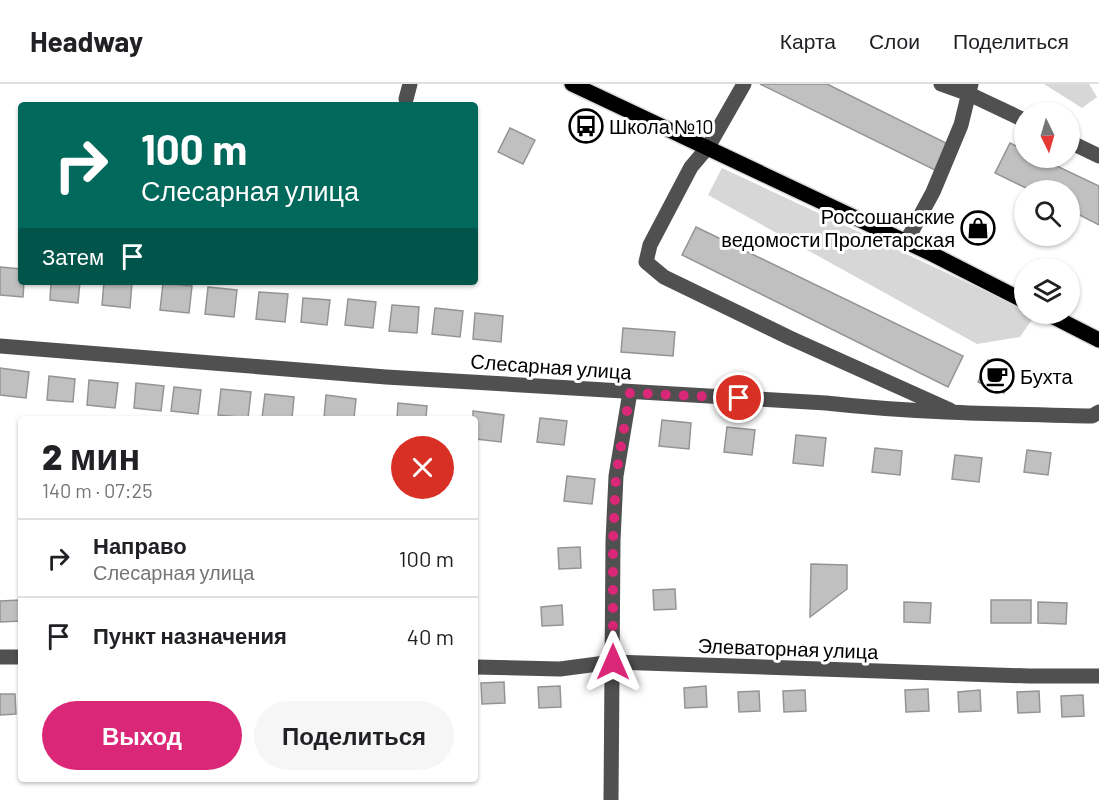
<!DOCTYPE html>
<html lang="ru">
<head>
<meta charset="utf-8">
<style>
  :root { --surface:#fff; --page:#f6f6f6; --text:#202124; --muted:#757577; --line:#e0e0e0; --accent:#db2777 }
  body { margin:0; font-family:Barlow,sans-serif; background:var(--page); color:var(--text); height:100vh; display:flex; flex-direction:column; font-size:22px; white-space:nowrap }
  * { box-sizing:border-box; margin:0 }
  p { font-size:20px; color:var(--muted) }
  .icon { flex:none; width:33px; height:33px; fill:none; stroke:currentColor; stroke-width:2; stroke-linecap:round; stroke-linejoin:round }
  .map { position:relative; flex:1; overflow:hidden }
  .sheet { position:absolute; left:18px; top:332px; width:460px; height:366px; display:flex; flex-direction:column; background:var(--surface); border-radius:6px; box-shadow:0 2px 4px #0004 }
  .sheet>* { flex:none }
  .banner { position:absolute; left:18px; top:18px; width:460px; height:183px; border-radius:6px; box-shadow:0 2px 4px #0004; background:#00695c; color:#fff; overflow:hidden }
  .needle { width:39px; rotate:175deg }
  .buttons { position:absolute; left:1014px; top:18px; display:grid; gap:12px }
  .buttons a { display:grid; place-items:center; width:66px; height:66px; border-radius:50%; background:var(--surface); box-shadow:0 2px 4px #0004; font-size:30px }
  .pin { position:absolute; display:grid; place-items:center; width:51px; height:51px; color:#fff; margin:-26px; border:3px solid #fff; border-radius:50%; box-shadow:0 2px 6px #0007 }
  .me { position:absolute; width:66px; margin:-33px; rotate:0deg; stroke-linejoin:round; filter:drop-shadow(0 0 4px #0008) }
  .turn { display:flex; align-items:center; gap:21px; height:126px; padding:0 24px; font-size:27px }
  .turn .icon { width:78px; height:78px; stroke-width:2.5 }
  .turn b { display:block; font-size:42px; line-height:51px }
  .then { display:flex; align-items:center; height:57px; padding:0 24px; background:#0003; gap:12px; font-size:22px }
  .round { display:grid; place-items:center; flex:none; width:63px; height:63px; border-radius:32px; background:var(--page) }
  .overview { display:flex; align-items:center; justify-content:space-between; height:102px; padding:0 24px }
  h1 { font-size:36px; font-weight:800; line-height:45px }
  .button { display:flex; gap:12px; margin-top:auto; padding:12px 24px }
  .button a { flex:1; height:69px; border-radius:36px; background:var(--accent); color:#fff; font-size:24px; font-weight:800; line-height:69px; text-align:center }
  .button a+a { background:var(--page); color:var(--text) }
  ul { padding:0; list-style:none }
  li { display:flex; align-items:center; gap:18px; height:78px; padding:0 24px; border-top:2px solid var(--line) }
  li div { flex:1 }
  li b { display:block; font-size:22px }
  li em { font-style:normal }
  header { display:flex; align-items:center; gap:36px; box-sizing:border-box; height:84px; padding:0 30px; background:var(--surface); border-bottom:2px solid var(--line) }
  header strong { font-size:28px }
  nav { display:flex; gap:33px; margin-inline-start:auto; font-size:21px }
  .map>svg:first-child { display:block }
</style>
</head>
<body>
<header>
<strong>Headway</strong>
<nav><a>Карта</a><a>Слои</a><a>Поделиться</a></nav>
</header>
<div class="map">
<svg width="1099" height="716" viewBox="0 0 1099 716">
  <rect width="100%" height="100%" fill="#fff"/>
  <g fill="#d7d7d7">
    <polygon points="1044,0 1089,0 1097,13 1082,24"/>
    <polygon points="722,84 1024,225 1024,230 1036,230 1020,253 977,260 708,111"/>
  </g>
  <g fill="#c0c0c0" stroke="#949494" stroke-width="1.5">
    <polygon points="760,0 827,0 950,61 937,87"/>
    <polygon points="510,44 535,56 523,80 498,68"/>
    <polygon points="1010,59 1024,66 1024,74 1040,74 1099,102 1099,141 1070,126 1070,106 1030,106 995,89"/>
    <polygon points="696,143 963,272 948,303 682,171"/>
    <polygon points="0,183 21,185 21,198 24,198 23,213 0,211"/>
    <polygon points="51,198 80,198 78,219 50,216"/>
    <polygon points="104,198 132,198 130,224 102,221"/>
    <polygon points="163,199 192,202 189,229 160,226"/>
    <polygon points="208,203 237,206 234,233 205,230"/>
    <polygon points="259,208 288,210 285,238 256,235"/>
    <polygon points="303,214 330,216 327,241 301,238"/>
    <polygon points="348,215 376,218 373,244 345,241"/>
    <polygon points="392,221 419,223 417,249 389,247"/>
    <polygon points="435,224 463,227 460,253 432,250"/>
    <polygon points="475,229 503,232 501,258 473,255"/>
    <polygon points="623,244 675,248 673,272 621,268"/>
    <polygon points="988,276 1014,288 1004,309 978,298"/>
    <polygon points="0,284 29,288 26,314 0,311"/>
    <polygon points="49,292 75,295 73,318 47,316"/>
    <polygon points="89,296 118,299 115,324 87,321"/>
    <polygon points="136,299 164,302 161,327 134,324"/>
    <polygon points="174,303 201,306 198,330 171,327"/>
    <polygon points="221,305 251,308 248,334 218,331"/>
    <polygon points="265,310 294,313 292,334 262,334"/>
    <polygon points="326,311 356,315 354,334 324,334"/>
    <polygon points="398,319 427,322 426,334 397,334"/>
    <polygon points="473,327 504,331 501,358 476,355 476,334 473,334"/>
    <polygon points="540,334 567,337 564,361 537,358"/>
    <polygon points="662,336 691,339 689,365 659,362"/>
    <polygon points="727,343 755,346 752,371 724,368"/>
    <polygon points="796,351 826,354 823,382 793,379"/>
    <polygon points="875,364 902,367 900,391 872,388"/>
    <polygon points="1027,366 1051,369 1048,391 1024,388"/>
    <polygon points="955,371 982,374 979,398 952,395"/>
    <polygon points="567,392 595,395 592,420 564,417"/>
    <polygon points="580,463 581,484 559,485 558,464"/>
    <polygon points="811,480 847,481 847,505 810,533"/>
    <polygon points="675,505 676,525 654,526 653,506"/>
    <polygon points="20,516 21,537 0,538 0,517"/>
    <rect x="991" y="516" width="40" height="23"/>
    <polygon points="904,518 931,519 930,539 904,538"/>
    <polygon points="1038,518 1067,519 1066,540 1038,539"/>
    <polygon points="562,521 563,541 542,542 541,523"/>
    <polygon points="504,598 505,619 482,620 481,599"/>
    <polygon points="560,602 561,623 539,624 538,603"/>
    <polygon points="706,602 707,623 685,624 684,604"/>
    <polygon points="928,605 929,627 906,628 905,606"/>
    <polygon points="805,606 806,627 784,628 783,607"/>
    <polygon points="980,606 981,627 959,628 958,608"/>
    <polygon points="759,607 760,627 739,628 738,608"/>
    <polygon points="1039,607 1040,628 1018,629 1017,608"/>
    <polygon points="0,610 15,610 16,630 0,631"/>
    <polygon points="1083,611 1084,632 1062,633 1061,612"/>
  </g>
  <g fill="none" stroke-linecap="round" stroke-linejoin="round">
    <g stroke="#dbdbdb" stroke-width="18">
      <g id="major">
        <polyline points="572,0 932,170 1024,217"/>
        <polyline points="1048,230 1099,256"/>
      </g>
    </g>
    <g stroke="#505050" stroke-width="15">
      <polyline points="744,0 708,63 691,83 650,161 646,178 664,193 790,254 950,326"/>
      <polyline points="941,0 969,10 1024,36"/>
      <polyline points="406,15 410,0"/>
      <polyline points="1070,58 1099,72"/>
      <polyline points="906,158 933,108 961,41 971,0"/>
      <path d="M0,262L386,293L826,319C915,329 1002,330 1092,332L1099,328"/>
      <polyline points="0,573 21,573"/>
      <polyline points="476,583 560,585 613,578 1029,592 1099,592"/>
      <polyline points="611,716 613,457 616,392 630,308"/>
    </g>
    <use href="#major" stroke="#000" stroke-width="15"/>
  </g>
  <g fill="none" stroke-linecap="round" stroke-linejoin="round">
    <polyline stroke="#db2777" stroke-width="10" stroke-dasharray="0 18" points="613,578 613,457 616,392 630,309 739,314"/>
  </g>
  <defs>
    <g id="bus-ring" transform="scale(1.725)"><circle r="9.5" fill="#fff" stroke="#000" stroke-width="1.5"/><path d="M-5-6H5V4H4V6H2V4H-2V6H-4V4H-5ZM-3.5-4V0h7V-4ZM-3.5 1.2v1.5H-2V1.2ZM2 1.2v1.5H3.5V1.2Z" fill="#000"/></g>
    <g id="shop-ring" transform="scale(1.725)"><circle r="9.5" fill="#fff" stroke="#000" stroke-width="1.5"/><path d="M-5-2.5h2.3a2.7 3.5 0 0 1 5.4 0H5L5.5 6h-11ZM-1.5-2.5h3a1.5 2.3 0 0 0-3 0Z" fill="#000"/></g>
    <g id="cafe-ring" transform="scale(1.725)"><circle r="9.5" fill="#fff" stroke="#000" stroke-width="1.5"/><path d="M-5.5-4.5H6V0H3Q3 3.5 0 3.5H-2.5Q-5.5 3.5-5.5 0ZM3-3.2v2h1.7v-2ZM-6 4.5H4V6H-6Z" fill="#000"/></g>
  </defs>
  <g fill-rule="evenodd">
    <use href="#bus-ring" x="586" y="42"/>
    <use href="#shop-ring" x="978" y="144"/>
    <use href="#cafe-ring" x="997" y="292"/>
  </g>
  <g text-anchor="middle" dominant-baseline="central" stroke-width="6" stroke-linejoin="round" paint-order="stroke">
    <g font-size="20" fill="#000" stroke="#fff" text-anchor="start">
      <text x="609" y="42">Школа №10</text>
      <text x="955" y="132" text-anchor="end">Россошанские<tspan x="955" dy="23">ведомости Пролетарская</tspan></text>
      <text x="1020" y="292">Бухта</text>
    </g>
    <g font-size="20" fill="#000" stroke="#fff">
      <text transform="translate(551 282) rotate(4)">Слесарная улица</text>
      <text transform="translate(788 564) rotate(2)">Элеваторная улица</text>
    </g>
  </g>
</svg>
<div class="buttons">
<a><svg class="needle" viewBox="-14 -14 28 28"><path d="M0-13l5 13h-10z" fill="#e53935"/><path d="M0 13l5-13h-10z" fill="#757577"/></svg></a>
<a><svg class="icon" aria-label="search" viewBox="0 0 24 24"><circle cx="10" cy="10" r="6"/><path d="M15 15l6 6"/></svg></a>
<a><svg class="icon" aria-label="layers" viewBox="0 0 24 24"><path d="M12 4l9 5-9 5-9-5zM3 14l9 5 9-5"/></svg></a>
</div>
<div class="pin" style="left:739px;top:314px;background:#d93025"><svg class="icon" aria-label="arrive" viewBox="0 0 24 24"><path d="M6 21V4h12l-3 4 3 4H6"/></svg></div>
<svg class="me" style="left:613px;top:578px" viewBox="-20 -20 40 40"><path d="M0-17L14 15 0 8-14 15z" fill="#db2777" stroke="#fff" stroke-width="4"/></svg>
<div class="banner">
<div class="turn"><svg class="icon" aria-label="right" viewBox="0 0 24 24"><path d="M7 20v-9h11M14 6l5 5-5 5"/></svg><div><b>100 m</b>Слесарная улица</div></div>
<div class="then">Затем<svg class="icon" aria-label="arrive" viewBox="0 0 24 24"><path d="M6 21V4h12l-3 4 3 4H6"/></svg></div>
</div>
<section class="sheet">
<div class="overview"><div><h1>2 мин</h1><p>140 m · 07:25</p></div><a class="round" style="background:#d93025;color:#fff"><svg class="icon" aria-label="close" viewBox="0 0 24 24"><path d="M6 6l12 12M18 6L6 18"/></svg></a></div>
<ul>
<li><svg class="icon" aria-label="right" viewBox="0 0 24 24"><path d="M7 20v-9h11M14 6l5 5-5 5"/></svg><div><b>Направо</b><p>Слесарная улица</p></div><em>100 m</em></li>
<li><svg class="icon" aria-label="arrive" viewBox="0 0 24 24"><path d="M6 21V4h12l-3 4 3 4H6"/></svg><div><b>Пункт назначения</b></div><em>40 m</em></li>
</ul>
<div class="button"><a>Выход</a><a>Поделиться</a></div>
</section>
</div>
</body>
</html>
